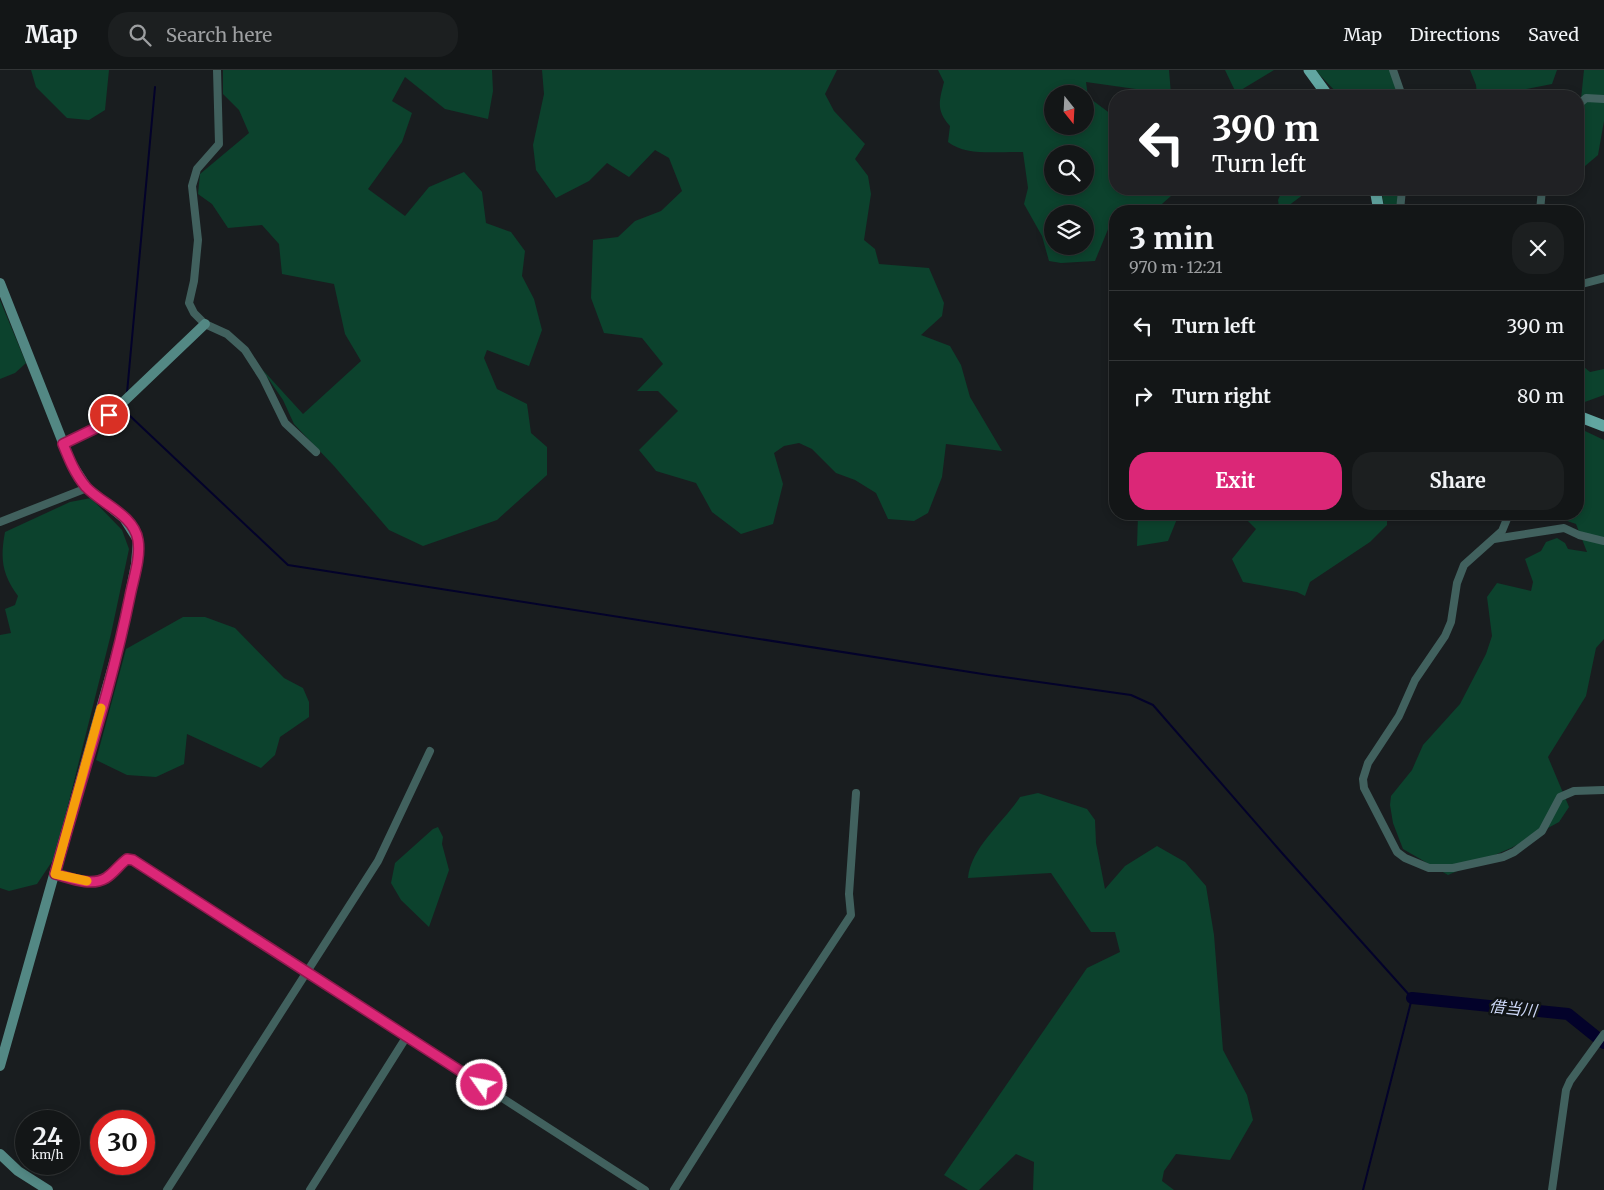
<!DOCTYPE html>
<html lang="en">
<head>
<meta charset="utf-8">
<style>
  :root { --surface:#131617; --page:#1c1f20; --text:#f1f3f6; --muted:#9d9fa1; --line:#323536; --accent:#db2777 }
  body { margin:0; font-family:Merriweather,"Noto Sans JP",serif; background:var(--page); color:var(--text); height:100vh; display:flex; flex-direction:column; font-size:19px; white-space:nowrap }
  * { box-sizing:border-box; margin:0 }
  p { font-size:16px; color:var(--muted) }
  .icon { flex:none; width:28px; height:28px; fill:none; stroke:currentColor; stroke-width:2; stroke-linecap:round; stroke-linejoin:round }
  .map { position:relative; flex:1; overflow:hidden }
  .side { position:absolute; left:1109px; top:135px; width:475px; height:315px; display:flex; flex-direction:column; background:var(--surface); border-radius:20px; box-shadow:0 2px 8px #0003,0 0 0 1px var(--line) }
  .side>* { flex:none }
  .banner { position:absolute; left:1109px; top:20px; width:475px; height:105px; border-radius:20px; box-shadow:0 2px 8px #0003,0 0 0 1px var(--line); background:#202124; color:#fff; overflow:hidden }
  .needle { width:32px; rotate:162deg }
  .tools { position:absolute; left:1044px; top:15px; display:grid; gap:10px }
  .tools a { display:grid; place-items:center; width:50px; height:50px; border-radius:50%; background:var(--surface); box-shadow:0 2px 8px #0003,0 0 0 1px var(--line); font-size:25px }
  .speed { position:absolute; left:15px; top:1040px; display:flex; gap:10px; font-size:25px; font-weight:700; text-align:center }
  .speed>* { display:grid; place-content:center; width:65px; height:65px; border-radius:50%; background:var(--surface); box-shadow:0 2px 8px #0003,0 0 0 1px var(--line); line-height:1 }
  .speed small { font-size:12px; font-weight:400 }
  .speed .limit { border:8px solid #d22; background:#fff; color:#111 }
  .pin { position:absolute; display:grid; place-items:center; width:42px; height:42px; color:#fff; margin:-21px; border:2px solid #fff; border-radius:50%; box-shadow:0 1px 5px #0007 }
  .me { position:absolute; width:55px; margin:-28px; rotate:303deg; stroke-linejoin:round; filter:drop-shadow(0 0 4px #0008) }
  .turn { display:flex; align-items:center; gap:18px; height:105px; padding:0 20px; font-size:22px }
  .turn .icon { width:65px; height:65px; stroke-width:2.5 }
  .turn b { display:block; font-size:35px; line-height:42px }
  .round { display:grid; place-items:center; flex:none; width:52px; height:52px; border-radius:20px; background:var(--page) }
  .overview { display:flex; align-items:center; justify-content:space-between; height:85px; padding:0 20px }
  h1 { font-size:30px; font-weight:700; line-height:38px }
  .button { display:flex; gap:10px; margin-top:auto; padding:10px 20px }
  .button a { flex:1; height:58px; border-radius:20px; background:var(--accent); color:#fff; font-size:20px; font-weight:700; line-height:58px; text-align:center }
  .button a+a { background:var(--page); color:var(--text) }
  ul { padding:0; list-style:none }
  li { display:flex; align-items:center; gap:15px; height:70px; padding:0 20px; border-top:1px solid var(--line) }
  li div { flex:1 }
  li b { display:block; font-size:19px }
  li em { font-style:normal }
  header { display:flex; align-items:center; gap:30px; box-sizing:border-box; height:70px; padding:0 25px; background:var(--surface); border-bottom:1px solid var(--line) }
  header strong { font-size:24px }
  nav { display:flex; gap:28px; margin-inline-start:auto; font-size:18px }
  .search { width:350px; height:45px; background:var(--page); display:flex; align-items:center; gap:12px; box-sizing:border-box; padding:0 18px; border-radius:20px; color:var(--muted); font-size:19px }
  .map>svg:first-child { display:block }
</style>
</head>
<body>
<header>
<strong>Map</strong>
<div class="search"><svg class="icon" aria-label="search" viewBox="0 0 24 24"><circle cx="10" cy="10" r="6"/><path d="M15 15l6 6"/></svg>Search here</div>
<nav><a>Map</a><a>Directions</a><a>Saved</a></nav>
</header>
<div class="map">
<svg width="1604" height="1120" viewBox="0 0 1604 1120">
  <rect width="100%" height="100%" fill="#191d1f"/>
  <g fill="#0c422d" fill-rule="evenodd">
    <polygon points="31,0 109,0 105,40 89,50 67,48 36,17"/>
    <polygon points="223,0 492,0 493,21 488,49 445,39 405,7 392,31 412,43 402,72 368,119 405,146 429,117 464,102 482,122 486,153 511,162 525,181 522,206 534,229 542,260 529,296 487,280 484,288 497,319 527,334 531,363 547,377 547,405 497,450 423,476 389,460 334,396 294,354 283,330 261,298 303,344 361,291 345,264 334,214 282,204 279,174 262,155 228,158 212,134 198,124 200,104 249,63 239,40 223,24"/>
    <polygon points="542,0 837,0 825,24 834,41 865,74 855,89 868,106 871,124 864,170 875,179 879,194 929,198 944,233 942,246 921,265 950,276 961,295 970,327 1002,381 946,374 942,407 928,443 914,451 888,449 876,423 855,410 836,403 812,379 799,373 784,376 774,383 783,414 773,454 741,464 712,442 696,413 656,401 639,380 678,341 658,321 637,321 663,294 642,268 604,263 591,228 593,170 618,167 635,151 661,141 682,121 669,88 655,80 629,107 607,93 589,111 556,128 536,100 533,75 544,24"/>
    <path d="M938,0H1169L1171,24L1086,12L1088,27L1115,47V119H1174L1171,126L1154,141H1115V150L1111,152L1095,191L1061,193L1049,191L1042,166L1024,134L1028,118L1023,82C1000,81 967,87 948,72L950,56C936,40 939,32 944,12ZM1052,24H1085V56H1052ZM1052,84H1085V116H1052ZM1052,144H1085V176H1052Z"/>
    <polygon points="1225,0 1274,0 1236,23"/>
    <polygon points="1315,0 1390,0 1398,26 1340,26"/>
    <polygon points="1470,0 1557,0 1552,14 1521,20 1520,26 1477,26 1476,15"/>
    <polygon points="1584,0 1604,0 1604,51 1598,85 1578,102 1578,58"/>
    <polygon points="1281,119 1308,119 1308,121 1284,139 1279,137 1278,130 1282,121"/>
    <polygon points="1381,119 1398,119 1397,141 1385,141"/>
    <polygon points="0,230 26,293 15,303 0,309"/>
    <polygon points="1578,292 1590,302 1604,299 1604,325 1582,333 1585,361 1604,370 1604,569 1596,578 1586,626 1548,687 1569,737 1559,752 1511,778 1448,805 1403,779 1393,753 1390,735 1391,726 1412,700 1423,675 1460,634 1486,584 1492,566 1487,527 1497,513 1531,521 1533,512 1525,489 1541,481 1546,472 1557,468 1565,473 1568,479 1587,482 1576,454 1547,444 1578,444"/>
    <path d="M91,428L122,460L129,479L111,564L55,787L37,814L9,821L0,818V565L11,563L5,539L15,535L18,526C2,504 0,489 5,462L70,432Z"/>
    <polygon points="1138,444 1179,444 1168,471 1137,476"/>
    <polygon points="1241,444 1387,444 1387,455 1370,472 1310,512 1305,526 1297,522 1243,512 1232,489 1256,459"/>
    <polygon points="183,547 205,547 235,558 284,608 303,618 309,632 309,647 280,667 275,685 261,698 187,664 184,694 156,707 127,705 96,690 126,579"/>
    <path d="M1038,723L1087,739L1095,750L1096,773L1105,819L1125,796L1157,776L1185,792L1206,816L1214,865L1223,980L1247,1025L1253,1050L1230,1090L1176,1084L1164,1101L1162,1111L1174,1120H1033L1034,1092L1016,1084L979,1120H968L944,1105L1087,898L1120,882L1115,862H1091L1051,803L968,808C971,777 1003,753 1020,727Z"/>
    <polygon points="438,757 443,767 442,774 449,800 429,857 401,830 391,813 395,793 433,759"/>
  </g>
  <g fill="none" stroke-linecap="round" stroke-linejoin="round">
    <g stroke="#03022a" stroke-width="2">
      <polyline points="127,323 155,17"/>
      <polyline points="126,333 129,345 288,495 989,605 1131,625 1153,635 1282,783 1412,928 1363,1120"/>
    </g>
    <polyline stroke="#03022a" stroke-width="12" points="1412,928 1568,944 1604,973"/>
    <g stroke="#41615e" stroke-width="8">
      <polyline points="217,0 219,74 197,99 192,116 198,170 194,211 189,233 194,243 205,254 227,264 245,280 263,308 285,353 316,382"/>
      <polyline points="1393,0 1402,26"/>
      <polyline points="1578,35 1586,28 1604,29"/>
      <polyline points="1400,141 1402,119"/>
      <polyline points="1540,141 1542,119"/>
      <polyline points="1578,215 1604,208"/>
      <polyline points="1509,444 1502,461 1464,495 1457,513 1451,552 1445,566 1415,610 1399,646 1368,693 1363,709 1364,718 1397,782 1405,788 1429,798 1453,798 1503,787 1514,782 1542,761 1560,727 1574,721 1604,720"/>
      <polyline points="0,452 87,418"/>
      <polyline points="1494,469 1564,458 1579,465 1604,471"/>
      <path d="M55,804C70,808 91,817 106,808C114,803 119,795 127,789L133,790L645,1120"/>
      <polyline points="167,1120 378,791 430,681"/>
      <polyline points="310,1120 407,966"/>
      <polyline points="674,1120 777,957 851,845 849,824 856,723"/>
      <polyline points="1552,1120 1566,1020 1570,1011 1604,964"/>
    </g>
    <g stroke="#538884" stroke-width="10">
      <polyline points="0,213 71,393 87,418 124,448 138,470 136,494 122,564 0,996"/>
      <polyline points="63,374 96,358 205,254"/>
      <polyline points="0,1084 18,1101 48,1120"/>
    </g>
    <g stroke="#61a6a1" stroke-width="11">
      <polyline points="1309,0 1328,26"/>
      <polyline points="1375,119 1379,141"/>
      <polyline points="1578,346 1604,356"/>
    </g>
  </g>
  <g fill="none" stroke-linecap="round" stroke-linejoin="round">
    <g stroke="#8e194d" stroke-width="12">
      <path id="route" d="M109,345L96,358L63,374C69,389 75,404 86,417C102,434 134,445 138,470C141,488 133,510 130,526C111,620 80,712 55,804C70,808 91,817 106,808C114,803 119,795 127,789L133,790L482,1015"/>
    </g>
    <use href="#route" stroke="#db2777" stroke-width="9"/>
    <polyline stroke="#f59e0b" stroke-width="9" points="87,811 55,804 101,638"/>
  </g>
  <g text-anchor="middle" dominant-baseline="central" stroke-width="5" stroke-linejoin="round" paint-order="stroke">
    <g font-size="16" font-style="italic" fill="#cbd6f5" stroke="#101415">
      <text transform="translate(1513 938) rotate(6)">借当川</text>
    </g>
  </g>
</svg>
<div class="tools">
<a><svg class="needle" viewBox="-14 -14 28 28"><path d="M0-13l5 13h-10z" fill="#e53935"/><path d="M0 13l5-13h-10z" fill="#9d9fa1"/></svg></a>
<a><svg class="icon" aria-label="search" viewBox="0 0 24 24"><circle cx="10" cy="10" r="6"/><path d="M15 15l6 6"/></svg></a>
<a><svg class="icon" aria-label="layers" viewBox="0 0 24 24"><path d="M12 4l9 5-9 5-9-5zM3 14l9 5 9-5"/></svg></a>
</div>
<div class="speed"><div>24<small>km/h</small></div><div class="limit">30</div></div>
<div class="pin" style="left:109px;top:345px;background:#d93025"><svg class="icon" aria-label="arrive" viewBox="0 0 24 24"><path d="M6 21V4h12l-3 4 3 4H6"/></svg></div>
<svg class="me" style="left:482px;top:1015px" viewBox="-20 -20 40 40"><circle r="17" fill="#db2777" stroke="#fff" stroke-width="3"/><path d="M0-11L8 9 0 5-8 9z" fill="#fff"/></svg>
<div class="banner">
<div class="turn"><svg class="icon" aria-label="left" viewBox="0 0 24 24"><path d="M17 20v-9H6M10 6l-5 5 5 5"/></svg><div><b>390 m</b>Turn left</div></div>
</div>
<section class="side">
<div class="overview"><div><h1>3 min</h1><p>970 m · 12:21</p></div><a class="round"><svg class="icon" aria-label="close" viewBox="0 0 24 24"><path d="M6 6l12 12M18 6L6 18"/></svg></a></div>
<ul>
<li><svg class="icon" aria-label="left" viewBox="0 0 24 24"><path d="M17 20v-9H6M10 6l-5 5 5 5"/></svg><div><b>Turn left</b></div><em>390 m</em></li>
<li><svg class="icon" aria-label="right" viewBox="0 0 24 24"><path d="M7 20v-9h11M14 6l5 5-5 5"/></svg><div><b>Turn right</b></div><em>80 m</em></li>
</ul>
<div class="button"><a>Exit</a><a>Share</a></div>
</section>
</div>
</body>
</html>
